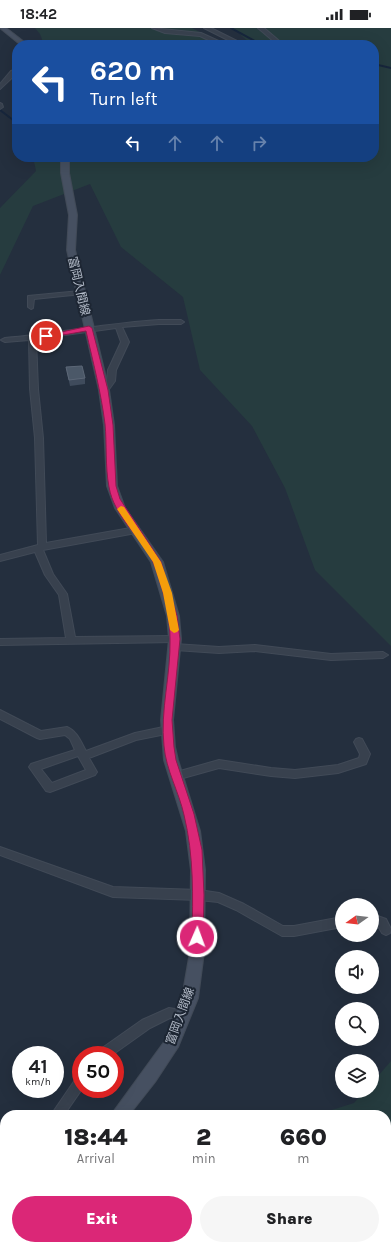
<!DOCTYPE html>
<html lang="en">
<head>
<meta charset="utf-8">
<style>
  :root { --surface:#fff; --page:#f6f6f6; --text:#202124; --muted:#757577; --accent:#db2777 }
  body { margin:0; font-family:Karla,"Noto Sans JP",sans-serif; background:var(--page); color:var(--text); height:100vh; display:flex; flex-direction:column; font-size:15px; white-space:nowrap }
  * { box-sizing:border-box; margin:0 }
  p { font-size:13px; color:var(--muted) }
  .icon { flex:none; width:22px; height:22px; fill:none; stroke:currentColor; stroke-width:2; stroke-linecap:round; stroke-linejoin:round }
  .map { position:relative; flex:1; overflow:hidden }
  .side { position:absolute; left:0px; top:1082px; width:391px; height:140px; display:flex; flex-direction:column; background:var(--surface); border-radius:16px 16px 0 0; box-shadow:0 4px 16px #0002 }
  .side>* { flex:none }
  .guide { position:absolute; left:12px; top:12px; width:367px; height:122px; border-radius:16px; box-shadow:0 4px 16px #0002; background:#1a4fa0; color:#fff; overflow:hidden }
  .needle { width:26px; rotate:256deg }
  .controls { position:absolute; left:335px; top:870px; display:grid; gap:8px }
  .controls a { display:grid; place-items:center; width:44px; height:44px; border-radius:50%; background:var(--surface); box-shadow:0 4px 16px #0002; font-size:20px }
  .speed { position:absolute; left:12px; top:1018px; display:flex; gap:8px; font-size:20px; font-weight:700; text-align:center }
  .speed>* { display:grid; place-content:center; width:52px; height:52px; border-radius:50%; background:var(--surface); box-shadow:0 4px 16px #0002; line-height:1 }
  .speed small { font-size:10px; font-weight:400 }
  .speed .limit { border:6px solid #d22; background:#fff; color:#111 }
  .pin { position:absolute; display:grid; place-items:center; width:34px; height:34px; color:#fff; margin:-17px; border:2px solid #fff; border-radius:50%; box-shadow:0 1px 4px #0007 }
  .me { position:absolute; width:44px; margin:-22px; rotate:2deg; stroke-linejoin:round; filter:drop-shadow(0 0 3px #0008) }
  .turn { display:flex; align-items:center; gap:14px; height:84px; padding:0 12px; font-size:18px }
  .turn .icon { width:52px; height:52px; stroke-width:2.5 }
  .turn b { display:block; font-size:28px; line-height:34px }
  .lanes { display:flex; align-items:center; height:38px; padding:0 12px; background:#0003; justify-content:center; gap:20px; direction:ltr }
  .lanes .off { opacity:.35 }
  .eta { display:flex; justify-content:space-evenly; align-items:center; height:68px; text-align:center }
  .eta b { font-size:24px; font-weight:800; line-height:28px }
  .button { display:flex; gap:8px; margin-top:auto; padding:8px 12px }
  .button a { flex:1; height:46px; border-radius:24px; background:var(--accent); color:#fff; font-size:16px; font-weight:800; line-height:46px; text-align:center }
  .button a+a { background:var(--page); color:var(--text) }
  .status { display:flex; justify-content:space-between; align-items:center; height:28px; padding:0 20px; background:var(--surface); direction:ltr }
  .status svg { height:11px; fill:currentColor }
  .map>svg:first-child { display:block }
</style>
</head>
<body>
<div class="status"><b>18:42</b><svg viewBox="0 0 49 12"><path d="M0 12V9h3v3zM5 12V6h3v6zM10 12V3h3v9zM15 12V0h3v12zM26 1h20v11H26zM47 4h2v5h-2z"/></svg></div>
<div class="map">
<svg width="391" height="1222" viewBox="0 0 391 1222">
  <rect width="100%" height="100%" fill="#242f3e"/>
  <g fill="#263c3f">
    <polygon points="35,0 192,0 225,17 44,17 40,6"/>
    <polygon points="233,0 391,0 391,618 315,542 285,460 252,398 200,342 183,269 121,219 90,156 33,178 0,247 0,180 36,143 33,129 374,129 374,17 252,17"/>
    <polygon points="391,1033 391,1176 386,1175 386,1087 316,1087 354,1075 365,1063 372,1063 372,1055"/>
  </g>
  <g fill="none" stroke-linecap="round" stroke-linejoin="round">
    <g stroke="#17263c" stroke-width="2">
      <polyline points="231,0 262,17"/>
      <polyline points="374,36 391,40"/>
      <polyline points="0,82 17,95"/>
    </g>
    <g stroke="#414a57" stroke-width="2">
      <g id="street">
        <polygon points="152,0 201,5 223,15 230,13 204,0 211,0 237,13 228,17 219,17 200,8 165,5"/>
        <polygon points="258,0 264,0 284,17 278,17"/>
        <polygon points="17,41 17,45 0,61 0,56 11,43"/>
        <polygon points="0,75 2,76 3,79 0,81"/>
        <polygon points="80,263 82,264 82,266 34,271 33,280 31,281 28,279 28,268"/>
        <path d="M159,292H181L184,294L181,296H159L122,299L129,314L116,342L115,353L107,364H104L100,362L107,353L108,342L121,314L116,300L36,311L38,361L43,410L46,515L136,499L140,502L136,505L43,522L53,546L67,566L75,609L175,608L180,611L175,614L0,617V611L66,610L59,567L45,547L35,524L0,533V527L38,517L35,410L30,361L29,312L5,314L1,312L5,310C57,306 107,295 159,292Z"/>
        <polygon points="175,616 219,619 255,617 331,626 383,624 388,627 383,630 331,632 255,623 219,625 175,622 170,619"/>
        <path d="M0,682L41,703L67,699C77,703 81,714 86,723L135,705L168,698L171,699L173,702L171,705L136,712L89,730L97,744L95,747L50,764L46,763L29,739L31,736L75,722L70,711L65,707L40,711L37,710L0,691ZM78,728L86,742L52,755L41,741Z"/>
        <polygon points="359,710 362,711 370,726 366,736 338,745 295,750 271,748 219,740 176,752 173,751 171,748 173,745 219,732 271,740 295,742 338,737 359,730 360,726 354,714 356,711"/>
        <polygon points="0,819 113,859 199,862 219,865 244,876 283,898 294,898 342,889 342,899 294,908 282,908 236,882 218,874 199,872 113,869 0,827"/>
        <polygon points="372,886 386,891 391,901 390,905 386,907 382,905 378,898 372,896"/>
        <polygon points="169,980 187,983 189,987 187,991 183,992 170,990 150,1000 112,1027 96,1027 98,1023 142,992"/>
        <polygon points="81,1047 81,1061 82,1061 64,1087 51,1087 77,1049"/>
        <polygon points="0,1180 5,1182 5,1197 0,1195"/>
        <polygon points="19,1217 31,1217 32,1222 20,1222"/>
        <polygon points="97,1217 111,1217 109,1222 95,1222"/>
      </g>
    </g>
    <g stroke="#414a57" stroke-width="2">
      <g id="secondary">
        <polygon points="0,0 6,0 28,17 21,17"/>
        <polygon points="61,129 69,129 69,145 77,187 75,222 109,362 114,397 117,458 125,480 163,534 179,588 181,611 173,692 175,719 178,732 200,803 205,842 204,924 198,970 178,1019 155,1054 129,1087 111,1087 167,1010 182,970 190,924 191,842 186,803 164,732 163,719 161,692 169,611 167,588 151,534 115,480 107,458 104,397 99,362 67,222 69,187 61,145"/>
        <polygon points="30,1217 48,1217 46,1222 28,1222"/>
      </g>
    </g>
    <use href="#street" fill="#38414e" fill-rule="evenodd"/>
    <use href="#secondary" fill="#465061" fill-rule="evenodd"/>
  </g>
  <polygon fill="#3f4b5c" points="66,339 85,350 85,356 70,358 67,345"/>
  <polygon fill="#4b5868" stroke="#5c6777" points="82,338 85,350 69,352 66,339"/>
  <path fill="#db2777" stroke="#8e194d" d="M89,298L92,300L108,362L113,397L116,458L120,471L161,534L177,588L180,611L172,692L174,719L176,732L194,786L202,822L204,867L203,909L201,913L197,914L193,913L192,909C193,868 194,828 184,787C179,764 166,742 164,718C160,682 171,647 170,611C170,595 167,579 163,564C160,555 157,543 153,534C140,508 114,488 109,459C105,438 107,416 105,396C101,364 93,334 86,303L46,310L43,308Z"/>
  <polygon fill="#f59e0b" points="121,478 124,479 161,534 172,565 179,602 177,604 174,605 170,602 163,565 153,534 117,481"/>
  <g text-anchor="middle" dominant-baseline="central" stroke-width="4" stroke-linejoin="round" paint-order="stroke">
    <g font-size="12" fill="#b4bcc9" stroke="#1d2633">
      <text transform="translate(79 258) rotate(77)">富岡入間線</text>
      <text transform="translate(180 988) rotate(-70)">富岡入間線</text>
    </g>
  </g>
</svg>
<div class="controls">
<a><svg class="needle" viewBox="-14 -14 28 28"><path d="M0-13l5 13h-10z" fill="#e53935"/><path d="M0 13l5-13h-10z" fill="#757577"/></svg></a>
<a><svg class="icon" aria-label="sound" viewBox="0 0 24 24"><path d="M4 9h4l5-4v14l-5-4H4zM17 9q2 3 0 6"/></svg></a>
<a><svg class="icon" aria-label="search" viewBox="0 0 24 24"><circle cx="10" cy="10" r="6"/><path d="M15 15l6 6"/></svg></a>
<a><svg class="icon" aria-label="layers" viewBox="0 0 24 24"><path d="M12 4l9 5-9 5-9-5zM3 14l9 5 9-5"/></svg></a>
</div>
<div class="speed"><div>41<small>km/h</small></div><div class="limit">50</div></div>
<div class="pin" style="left:46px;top:308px;background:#d93025"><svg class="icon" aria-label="arrive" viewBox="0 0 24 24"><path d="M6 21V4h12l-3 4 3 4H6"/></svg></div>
<svg class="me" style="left:197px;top:909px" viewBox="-20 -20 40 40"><circle r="17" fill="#db2777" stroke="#fff" stroke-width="3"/><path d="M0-11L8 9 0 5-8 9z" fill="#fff"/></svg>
<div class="guide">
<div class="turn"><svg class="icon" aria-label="left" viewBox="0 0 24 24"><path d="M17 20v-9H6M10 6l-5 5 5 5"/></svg><div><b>620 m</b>Turn left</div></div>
<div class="lanes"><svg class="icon" aria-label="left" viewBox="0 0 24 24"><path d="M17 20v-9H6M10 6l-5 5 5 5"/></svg><svg class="icon off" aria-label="ahead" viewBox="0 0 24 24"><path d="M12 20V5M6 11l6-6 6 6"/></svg><svg class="icon off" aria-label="ahead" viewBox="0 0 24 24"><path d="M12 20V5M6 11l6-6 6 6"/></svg><svg class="icon off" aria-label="right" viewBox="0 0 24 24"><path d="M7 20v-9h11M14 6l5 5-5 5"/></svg></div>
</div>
<section class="side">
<div class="eta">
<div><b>18:44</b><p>Arrival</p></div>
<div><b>2</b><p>min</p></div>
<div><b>660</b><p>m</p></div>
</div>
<div class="button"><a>Exit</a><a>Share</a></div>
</section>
</div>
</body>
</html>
